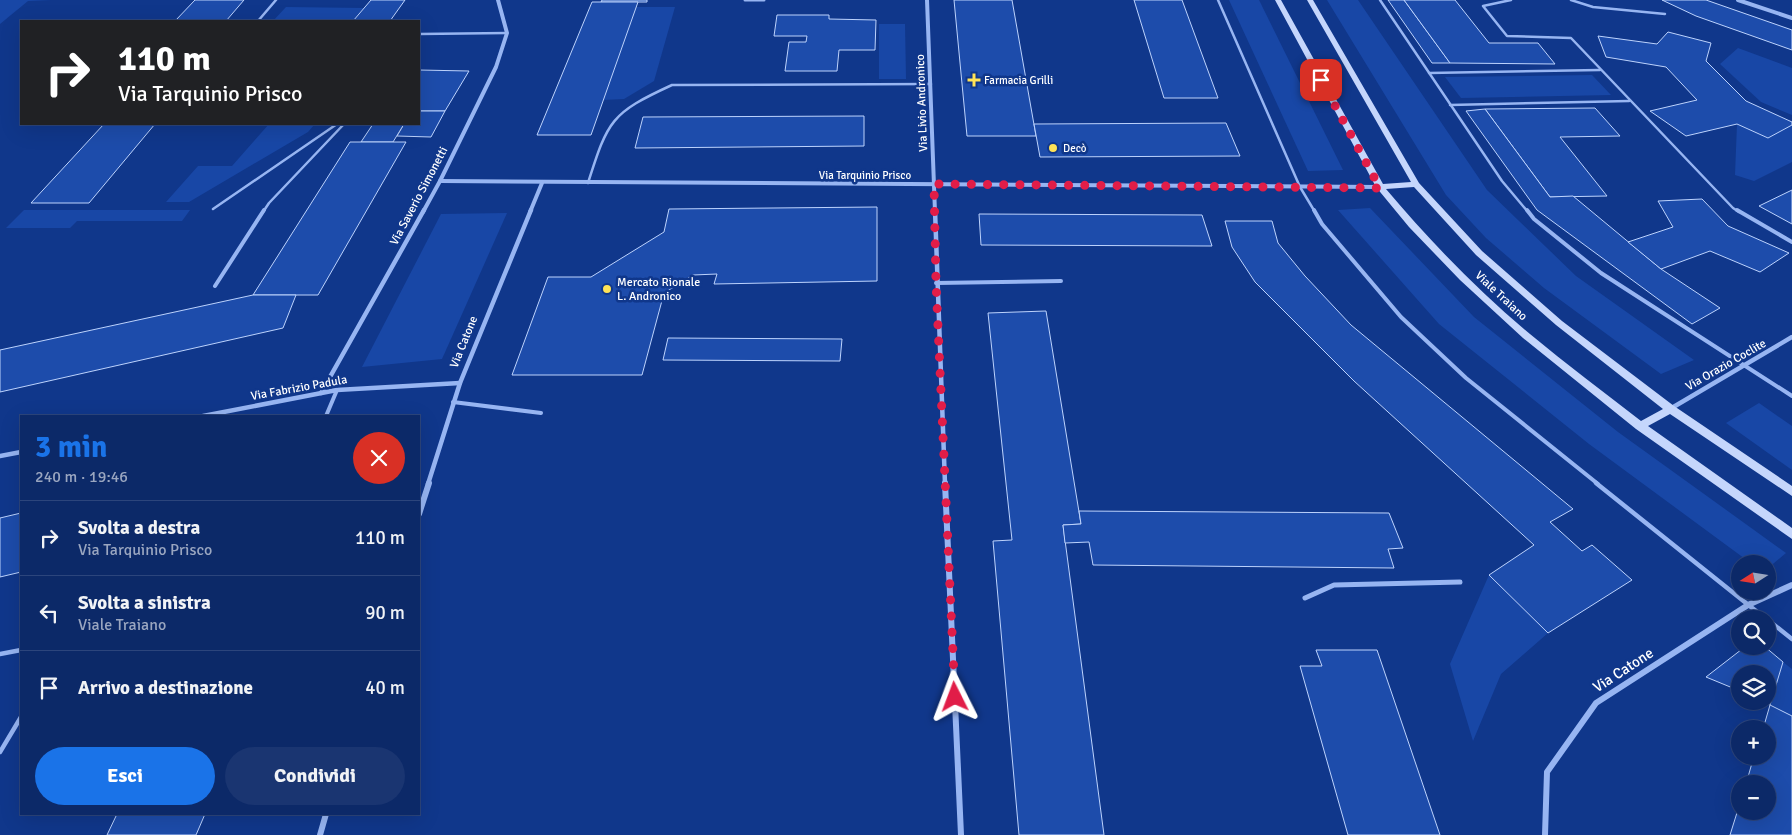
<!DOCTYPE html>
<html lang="it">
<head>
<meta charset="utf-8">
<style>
  :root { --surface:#0c2968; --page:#1a3571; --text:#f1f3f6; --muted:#9aa6c0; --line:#2c457c; --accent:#1a73e8 }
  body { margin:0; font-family:Signika,sans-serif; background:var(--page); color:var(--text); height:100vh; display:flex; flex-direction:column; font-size:19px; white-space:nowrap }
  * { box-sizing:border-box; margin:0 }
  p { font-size:16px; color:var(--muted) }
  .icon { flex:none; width:28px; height:28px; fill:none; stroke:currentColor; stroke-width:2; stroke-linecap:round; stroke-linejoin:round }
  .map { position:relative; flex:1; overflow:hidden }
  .side { position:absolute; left:20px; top:415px; width:400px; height:400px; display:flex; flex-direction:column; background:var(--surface); border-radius:0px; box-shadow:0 5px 20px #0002,0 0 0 1px var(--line) }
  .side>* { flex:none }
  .banner { position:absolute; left:20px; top:20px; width:400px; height:105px; border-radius:0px; box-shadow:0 5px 20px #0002,0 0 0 1px var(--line); background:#202124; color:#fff; overflow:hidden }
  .needle { width:32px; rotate:258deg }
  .buttons { position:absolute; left:1731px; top:555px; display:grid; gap:10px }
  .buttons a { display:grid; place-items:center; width:45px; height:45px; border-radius:50%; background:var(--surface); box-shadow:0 5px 20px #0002,0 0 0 1px var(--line); font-size:25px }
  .pin { position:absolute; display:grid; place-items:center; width:42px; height:42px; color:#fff; margin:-21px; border-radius:10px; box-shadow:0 2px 8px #0006 }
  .me { position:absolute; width:55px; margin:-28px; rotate:357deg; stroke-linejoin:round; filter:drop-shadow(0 0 4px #0008) }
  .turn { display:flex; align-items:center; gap:18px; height:105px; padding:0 15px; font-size:22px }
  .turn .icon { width:65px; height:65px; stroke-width:2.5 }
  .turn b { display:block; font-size:35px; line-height:42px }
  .round { display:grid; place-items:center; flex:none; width:52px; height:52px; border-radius:26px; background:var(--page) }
  .headline { display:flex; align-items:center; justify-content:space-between; height:85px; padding:0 15px }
  h1 { font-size:30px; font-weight:700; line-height:38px; color:var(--accent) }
  .action { display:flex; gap:10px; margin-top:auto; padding:10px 15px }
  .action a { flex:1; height:58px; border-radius:30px; background:var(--accent); color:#fff; font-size:20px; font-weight:700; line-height:58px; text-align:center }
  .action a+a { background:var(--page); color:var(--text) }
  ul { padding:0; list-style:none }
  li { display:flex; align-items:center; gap:15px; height:75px; padding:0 15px; border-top:1px solid var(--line) }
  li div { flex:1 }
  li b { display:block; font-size:19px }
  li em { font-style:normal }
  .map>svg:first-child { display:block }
</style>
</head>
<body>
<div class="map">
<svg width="1792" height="835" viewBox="0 0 1792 835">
  <rect width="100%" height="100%" fill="#10378b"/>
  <g fill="#1847a6">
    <polygon points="0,0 51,0 28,1 0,24"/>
    <polygon points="1229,0 1259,0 1343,170 1308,171"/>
    <polygon points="1327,0 1358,0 1487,190 1576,276 1694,360 1661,374 1544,288 1486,238 1446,195"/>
    <polygon points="286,7 364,8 353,21 273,21"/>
    <polygon points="636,7 675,7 654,81 624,99 603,100"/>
    <polygon points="879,24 905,24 906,79 879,79"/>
    <polygon points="1738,48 1792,68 1792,115 1761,102 1720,64"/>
    <polygon points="1592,75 1611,95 1461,98 1445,77"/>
    <polygon points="269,124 315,124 308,132 189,202 166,202 198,166 232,166"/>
    <polygon points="1737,124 1768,138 1792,125 1792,162 1754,181 1735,175"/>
    <polygon points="1370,208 1474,317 1618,432 1786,553 1768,568 1768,564 1752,564 1589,444 1439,324 1338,210"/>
    <polygon points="24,210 190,210 182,221 77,221 70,228 6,228"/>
    <polygon points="507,213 442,359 362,367 441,214"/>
    <polygon points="1759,403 1792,426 1792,470 1726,423"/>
    <polygon points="1489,575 1548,633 1501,674 1473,741 1450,664"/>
    <polygon points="1783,662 1792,669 1792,716 1770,705"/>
  </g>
  <g fill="#1d4cab" stroke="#bdd3fd">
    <polygon points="195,0 244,0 226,21 175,21"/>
    <polygon points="371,0 405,0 390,21 353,21"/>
    <polygon points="602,0 647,0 647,2 601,2"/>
    <polygon points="954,0 1012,0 1036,136 967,136"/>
    <polygon points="1134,0 1182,0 1218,98 1164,98"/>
    <polygon points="1388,0 1404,0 1450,63 1432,63"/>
    <polygon points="1404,0 1455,0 1489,43 1538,43 1555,64 1450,63"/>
    <polygon points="1662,0 1706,0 1792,30 1792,50 1696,16"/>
    <polygon points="592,2 638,2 591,135 537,135"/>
    <polygon points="777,15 829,15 829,19 876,20 875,50 839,50 837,71 785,71 789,42 806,42 807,36 774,36"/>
    <polygon points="1668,32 1711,43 1706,61 1746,101 1792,122 1792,125 1768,138 1737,124 1686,136 1650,111 1697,100 1666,67 1606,57 1598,36 1657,44"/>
    <polygon points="419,70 469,71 445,111 419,111"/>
    <polygon points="1595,108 1620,136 1560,137 1607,196 1550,197 1485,109"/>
    <polygon points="1485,109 1550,197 1573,196 1661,269 1720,308 1692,324 1537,210 1466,111"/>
    <polygon points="419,111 445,111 431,137 397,136 404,124 419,124"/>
    <polygon points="864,116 864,146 635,148 643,117"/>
    <polygon points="1226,123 1240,156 1040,157 1034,124"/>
    <polygon points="104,124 155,124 89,203 31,203"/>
    <polygon points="373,124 404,124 393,142 361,142"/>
    <polygon points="350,142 406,142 318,295 253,295"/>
    <polygon points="1792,190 1792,224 1759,206"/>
    <polygon points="1702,199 1728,226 1789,253 1760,272 1710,251 1661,269 1628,242 1673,227 1658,201"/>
    <polygon points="877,207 877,281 714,284 717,274 693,275 664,293 642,375 512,375 548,277 591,277 664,232 669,209"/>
    <polygon points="979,214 1202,215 1212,246 981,245"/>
    <polygon points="1225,221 1272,221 1278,243 1305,276 1351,325 1573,509 1550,522 1582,551 1592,545 1632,580 1548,633 1489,575 1534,545 1354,381 1255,282 1232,247"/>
    <polygon points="253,295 296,295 283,328 0,392 0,350"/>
    <polygon points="1046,311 1081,524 1063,525 1104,835 1019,835 993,541 1012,540 988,313"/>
    <polygon points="668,338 842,339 840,361 663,360"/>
    <polygon points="1079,511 1389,513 1403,548 1388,549 1394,568 1093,565 1089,542 1065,543 1063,525 1081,524"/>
    <polygon points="21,513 21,572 0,577 0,518"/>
    <polygon points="1746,646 1764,646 1783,662 1770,705 1763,701 1768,701 1768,674 1740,674 1740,691 1706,677"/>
    <polygon points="1316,650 1377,650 1440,835 1348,835 1300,666 1322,666"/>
    <polygon points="1770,705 1792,716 1792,835 1730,835 1740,803 1740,811 1768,811 1768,784 1746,784 1754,756 1768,756 1768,729 1763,729"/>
    <polygon points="117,814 205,814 196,835 107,835"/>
  </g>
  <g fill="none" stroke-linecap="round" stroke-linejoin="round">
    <g stroke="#97b5f2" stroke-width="2.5">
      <polyline points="1218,0 1300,187 1315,212"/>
      <polyline points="1380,0 1502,181 1528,212"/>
      <polyline points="1511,0 1483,6 1507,36 1571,38 1733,208 1739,212"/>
      <polyline points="1571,0 1593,7 1665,14"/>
      <polyline points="258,21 276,0"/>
      <polyline points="419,34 507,33"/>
      <polyline points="1429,73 1600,70"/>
      <polyline points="1450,105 1629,101"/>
      <path d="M588,183C608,120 611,113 672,85L931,84"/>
      <polyline points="213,209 337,124"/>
      <polyline points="263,212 269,203 344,124"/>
    </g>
    <g stroke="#97b5f2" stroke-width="4">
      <polyline points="1314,210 1322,224 1401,317 1466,378 1598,484"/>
      <polyline points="1527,210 1534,219 1601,273 1792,396"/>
      <polyline points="1737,210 1792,242"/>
      <polyline points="936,283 1061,281"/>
      <polyline points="215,286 264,210"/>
      <polyline points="453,402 541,413"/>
      <polyline points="326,416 337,390"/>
    </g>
    <g stroke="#97b5f2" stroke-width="4.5">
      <polyline points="1596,483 1766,619"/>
      <polyline points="1768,620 1792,639"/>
      <polyline points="0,654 21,650"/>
      <polyline points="0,752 21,717"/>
    </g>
    <polyline stroke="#97b5f2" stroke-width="3" points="745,0 764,0"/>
    <polyline stroke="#97b5f2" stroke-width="5" points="1305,598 1334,585 1460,582"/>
    <g stroke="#97b5f2" stroke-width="4">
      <polyline points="927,0 935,212"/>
      <polyline points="1738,0 1792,18"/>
      <polyline points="440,181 1380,187"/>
      <polyline points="423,212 440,181 496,67 507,33 498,0"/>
      <polyline points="530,212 542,183"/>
    </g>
    <g stroke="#97b5f2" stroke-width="4.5">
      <polyline points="935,210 945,484"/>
      <polyline points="321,393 424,210"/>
      <polyline points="1670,409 1792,337"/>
      <polyline points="203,416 337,390 460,383"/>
      <polyline points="0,456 21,452"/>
      <polyline points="428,484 460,383 531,210"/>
    </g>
    <g stroke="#97b5f2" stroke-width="6">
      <polyline points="945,483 961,835"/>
      <polyline points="419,514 429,483"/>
      <polyline points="320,835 326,814"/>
      <polyline points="1545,835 1547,772 1596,703 1748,605 1792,585"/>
    </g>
    <path fill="#c5d6fc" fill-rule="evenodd" d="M1275,0H1281L1383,184L1411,182L1307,0H1313L1419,183L1482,251L1562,321L1674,406L1792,486V496L1670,414L1648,426L1792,528V539L1636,429L1523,338L1460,280L1409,227L1376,187ZM1414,187L1476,255L1556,325L1663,409L1641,421C1604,392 1566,364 1530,334C1478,291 1430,241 1386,189Z"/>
  </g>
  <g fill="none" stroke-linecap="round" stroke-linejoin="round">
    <polyline stroke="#e11d48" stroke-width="9" stroke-dasharray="0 16.2" points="955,697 936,283 934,184 1380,188 1321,80"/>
  </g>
  <g fill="#ffe357" stroke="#10378b" stroke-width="2">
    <path d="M971.5 72.5h5v5h5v5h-5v5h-5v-5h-5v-5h5z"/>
    <circle cx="1053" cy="148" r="5"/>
    <circle cx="607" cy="289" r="5"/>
  </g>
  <g text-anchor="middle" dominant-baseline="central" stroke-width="5" stroke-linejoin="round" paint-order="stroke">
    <g font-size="11" fill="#fff" stroke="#10378b" text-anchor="start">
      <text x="984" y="80">Farmacia Grilli</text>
      <text x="1063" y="148">Decò</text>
    </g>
    <g font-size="11" fill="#fff" stroke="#10378b">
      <text x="865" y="175">Via Tarquinio Prisco</text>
    </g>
    <g font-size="12" fill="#fff" stroke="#10378b">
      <text transform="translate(922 103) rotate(-92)">Via Livio Andronico</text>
      <text transform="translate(419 196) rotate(-62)">Via Saverio Simonetti</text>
      <text transform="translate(1501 296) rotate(43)">Viale Traiano</text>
      <text transform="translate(464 342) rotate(-68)">Via Catone</text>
      <text transform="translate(1726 365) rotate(-30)">Via Orazio Coclite</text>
      <text transform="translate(299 388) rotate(-10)">Via Fabrizio Padula</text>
    </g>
    <g font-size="12" fill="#fff" stroke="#10378b" text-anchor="start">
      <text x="617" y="282">Mercato Rionale<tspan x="617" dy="14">L. Andronico</tspan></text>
    </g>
    <g font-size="15" fill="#fff" stroke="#10378b">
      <text transform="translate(1623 670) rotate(-33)">Via Catone</text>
    </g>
  </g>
</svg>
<div class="buttons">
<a><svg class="needle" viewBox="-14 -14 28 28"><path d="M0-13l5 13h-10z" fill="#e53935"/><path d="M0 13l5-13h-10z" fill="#9aa6c0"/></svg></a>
<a><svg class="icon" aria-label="search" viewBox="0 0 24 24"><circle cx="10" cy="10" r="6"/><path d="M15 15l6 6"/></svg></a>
<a><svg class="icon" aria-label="layers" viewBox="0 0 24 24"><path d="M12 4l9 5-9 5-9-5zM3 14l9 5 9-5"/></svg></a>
<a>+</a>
<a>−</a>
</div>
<div class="pin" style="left:1321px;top:80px;background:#d93025"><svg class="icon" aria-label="arrive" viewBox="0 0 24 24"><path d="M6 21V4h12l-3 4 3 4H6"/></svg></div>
<svg class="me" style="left:955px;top:697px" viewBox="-20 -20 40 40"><path d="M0-17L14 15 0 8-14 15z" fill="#e11d48" stroke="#fff" stroke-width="4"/></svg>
<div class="banner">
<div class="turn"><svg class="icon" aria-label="right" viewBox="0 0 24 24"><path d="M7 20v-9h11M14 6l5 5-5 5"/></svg><div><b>110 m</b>Via Tarquinio Prisco</div></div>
</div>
<section class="side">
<div class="headline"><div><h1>3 min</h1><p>240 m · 19:46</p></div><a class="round" style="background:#d93025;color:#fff"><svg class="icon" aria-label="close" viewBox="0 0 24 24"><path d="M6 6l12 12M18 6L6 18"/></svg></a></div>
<ul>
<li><svg class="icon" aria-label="right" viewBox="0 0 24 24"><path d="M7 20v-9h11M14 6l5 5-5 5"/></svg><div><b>Svolta a destra</b><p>Via Tarquinio Prisco</p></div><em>110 m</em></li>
<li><svg class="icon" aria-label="left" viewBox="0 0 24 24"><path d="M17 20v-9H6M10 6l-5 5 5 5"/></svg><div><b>Svolta a sinistra</b><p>Viale Traiano</p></div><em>90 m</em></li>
<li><svg class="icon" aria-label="arrive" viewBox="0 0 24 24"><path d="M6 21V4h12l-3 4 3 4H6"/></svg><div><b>Arrivo a destinazione</b></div><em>40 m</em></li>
</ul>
<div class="action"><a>Esci</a><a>Condividi</a></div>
</section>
</div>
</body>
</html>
